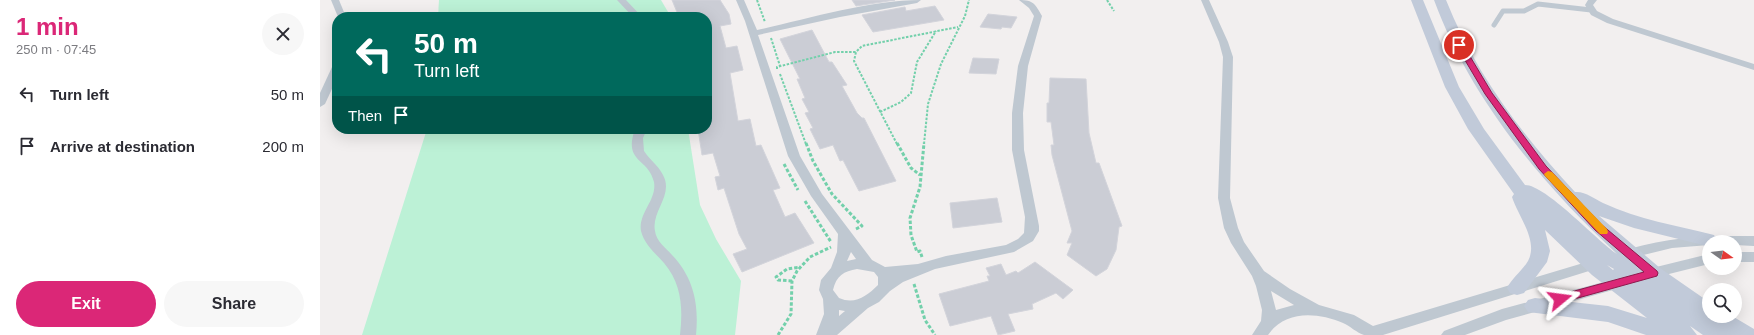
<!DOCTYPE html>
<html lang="en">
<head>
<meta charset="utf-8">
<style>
  :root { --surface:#fff; --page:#f7f7f7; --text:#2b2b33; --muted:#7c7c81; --accent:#db2777 }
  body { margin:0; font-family:Arial,sans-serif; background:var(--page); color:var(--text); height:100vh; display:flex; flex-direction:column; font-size:15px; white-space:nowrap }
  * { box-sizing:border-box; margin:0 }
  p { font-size:13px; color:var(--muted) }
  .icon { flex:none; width:22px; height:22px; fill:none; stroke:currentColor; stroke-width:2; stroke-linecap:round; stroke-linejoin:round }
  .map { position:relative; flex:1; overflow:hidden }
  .details { display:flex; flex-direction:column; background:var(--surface); width:320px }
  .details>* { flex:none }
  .top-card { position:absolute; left:12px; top:12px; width:380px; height:122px; border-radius:16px; box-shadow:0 4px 16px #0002; background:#00695c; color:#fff; overflow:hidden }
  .needle { width:26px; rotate:104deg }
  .buttons { position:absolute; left:1382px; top:235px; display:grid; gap:8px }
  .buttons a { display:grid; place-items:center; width:40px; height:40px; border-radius:50%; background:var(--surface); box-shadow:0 4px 16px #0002; font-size:20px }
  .pin { position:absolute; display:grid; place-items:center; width:34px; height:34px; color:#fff; margin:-17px; border:2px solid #fff; border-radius:50%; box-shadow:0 1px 4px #0007 }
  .me { position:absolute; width:44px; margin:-22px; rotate:74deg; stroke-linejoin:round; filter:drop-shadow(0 0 3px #0008) }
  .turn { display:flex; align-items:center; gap:14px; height:84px; padding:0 16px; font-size:18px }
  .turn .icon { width:52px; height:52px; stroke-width:2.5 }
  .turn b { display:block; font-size:28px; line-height:34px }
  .then { display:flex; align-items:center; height:38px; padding:0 16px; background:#0003; gap:8px; font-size:15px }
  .round { display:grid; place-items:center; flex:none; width:42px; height:42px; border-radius:21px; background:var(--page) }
  .summary { display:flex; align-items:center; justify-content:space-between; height:68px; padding:0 16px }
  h1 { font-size:24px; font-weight:700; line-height:30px; color:var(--accent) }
  .primary-button { display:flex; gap:8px; margin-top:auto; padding:8px 16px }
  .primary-button a { flex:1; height:46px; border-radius:24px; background:var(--accent); color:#fff; font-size:16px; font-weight:700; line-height:46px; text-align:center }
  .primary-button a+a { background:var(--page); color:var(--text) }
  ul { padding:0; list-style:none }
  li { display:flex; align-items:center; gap:12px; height:52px; padding:0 16px }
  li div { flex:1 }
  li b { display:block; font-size:15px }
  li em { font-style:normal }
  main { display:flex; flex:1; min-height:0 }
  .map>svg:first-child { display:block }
</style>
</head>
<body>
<main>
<section class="details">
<div class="summary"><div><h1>1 min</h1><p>250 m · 07:45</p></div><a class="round"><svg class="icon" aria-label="close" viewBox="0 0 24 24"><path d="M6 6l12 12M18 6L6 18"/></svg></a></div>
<ul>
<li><svg class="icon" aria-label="left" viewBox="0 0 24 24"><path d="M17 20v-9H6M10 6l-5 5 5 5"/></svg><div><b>Turn left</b></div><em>50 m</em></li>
<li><svg class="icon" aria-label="arrive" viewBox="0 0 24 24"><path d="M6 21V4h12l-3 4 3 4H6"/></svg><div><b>Arrive at destination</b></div><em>200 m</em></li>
</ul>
<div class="primary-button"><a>Exit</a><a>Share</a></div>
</section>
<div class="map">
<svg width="1434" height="335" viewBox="0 0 1434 335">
  <rect width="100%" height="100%" fill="#f2efef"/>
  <g fill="#bcf1d6">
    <polygon points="119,0 341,0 351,17 118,17"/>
    <polygon points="107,129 368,129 380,205 396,239 421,281 415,335 42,335"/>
  </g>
  <g fill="#cbcdd5" stroke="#d3d4db">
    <polygon points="352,0 400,0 409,14 411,24 400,26 406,48 417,46 423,70 410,73 418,121 430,119 436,146 441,145 460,188 453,190 465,217 475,213 494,243 422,272 413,254 427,249 419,234 404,188 398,190 395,177 400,176 393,153 382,155 378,129 387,129 387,17 359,17"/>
    <polygon points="532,0 575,0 536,6"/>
    <polygon points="615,6 624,20 553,32 542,15 585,7 586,11"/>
    <polygon points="668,14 697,17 691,28 682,27 681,29 660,27"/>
    <polygon points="492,30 509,62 512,62 527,85 522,86 537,113 542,118 544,118 576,181 539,191 523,160 520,161 513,145 500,149 490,129 493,128 485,113 489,112 482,99 485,98 477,79 480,79 460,39"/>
    <polygon points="653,58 679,59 676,74 649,73"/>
    <polygon points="730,78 766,79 769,133 776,163 779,163 802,226 799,227 796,250 787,269 776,276 747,255 752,243 747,243 752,231 732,155 731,145 734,145 731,122 727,122 727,103 729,103"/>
    <polygon points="677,198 682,222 633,228 630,203"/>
    <polygon points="715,262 753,290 743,299 736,293 712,304 713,309 688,314 695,331 678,335 671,316 630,326 619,294 669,281 667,276 670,276 666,268 681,264 686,275 696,271 698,273"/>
  </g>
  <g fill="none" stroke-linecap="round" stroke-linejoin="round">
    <g stroke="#73d0ab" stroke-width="2" stroke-dasharray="2.5 1.5" stroke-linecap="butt">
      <polyline points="437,0 445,22"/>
      <polyline points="787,0 794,11"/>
      <polyline points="451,38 460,66"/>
      <polyline points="457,69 457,67 515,52 536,52"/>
      <polyline points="460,74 486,144"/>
      <polyline points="560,112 581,102 591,93 597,62 616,31"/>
      <polyline points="577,144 534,61 536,52 542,46 638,27"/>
      <polyline points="604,144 608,104 621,64 645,16 649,0"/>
    </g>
    <g stroke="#73d0ab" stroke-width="3" stroke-dasharray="3.5 2" stroke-linecap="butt">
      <polyline points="486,143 493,161 512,194 542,226 536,229"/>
      <polyline points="577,143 591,168 600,175"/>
      <polyline points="464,164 478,190"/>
      <polyline points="485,201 511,242"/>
      <polyline points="602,257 600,251 597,252 591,235 590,218 600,187 604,143"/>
      <polyline points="472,281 458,280 456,277 467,269 480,267"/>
      <polyline points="594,284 605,320 615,335"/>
      <polyline points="458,335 471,314 472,281 477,271 490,257 511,247"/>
    </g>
    <polyline stroke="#bfc8d1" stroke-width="5" points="1174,25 1183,11 1204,11 1218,4 1271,10"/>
    <g fill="#bfc8d1" fill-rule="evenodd">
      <polygon points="11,0 19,0 26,17 18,17"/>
      <polygon points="297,0 306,0 322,17 313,17"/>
      <path d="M416,0H424L437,30C488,19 549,0 601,0L597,3L520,17L438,35L480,156L502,194L552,260L565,267L598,264L626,256L686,245L698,239L704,233L705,217L692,150V113L698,66L714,16L709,8L699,0C714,0 715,4 722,16L708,66L703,113L704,150L719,226V231L713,241L694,252L615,269L583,282L570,291L559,302L548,308L517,335H496L504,314L503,299L499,290L501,280L511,268L517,252L518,234L491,196L468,156L425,21ZM531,252L536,259L527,261ZM537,269L554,272L558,277V285C547,296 535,305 519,298L513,290C516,276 524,271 537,269ZM519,310L525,311L519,316Z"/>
      <path d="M881,0H889L908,42L913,57L910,198L918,228L924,242L944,271L970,289L999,305L1034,315L1053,326L1280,258L1285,260L1287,263L1285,266L1063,335C1057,335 1049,335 1044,335C1037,333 1030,326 1023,323C997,312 965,310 948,335H932L941,321L942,310L936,286L932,276L911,243L904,228L898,198L903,57L899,42ZM951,291L974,305L956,310Z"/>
      <polygon points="1268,0 1277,0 1273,5 1277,11 1293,19 1434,64 1434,70 1287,23 1271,15 1265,5"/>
      <polygon points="17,64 17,78 5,104 0,107 0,93 12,67"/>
      <path d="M315,129H327L323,138L324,151C330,160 338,165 343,175C354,195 331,211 335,231C336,241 346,248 352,255C374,278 379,305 376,335H360C363,309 362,284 344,263C336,254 324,244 321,231C318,213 337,200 334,182C328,157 303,163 315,129Z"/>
      <path d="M1400,236H1434V246L1415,245V242H1389V245L1352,248L1303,260L1298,258L1296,255L1298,252C1332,242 1365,236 1400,236Z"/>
      <rect x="1415" y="252" width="19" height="10"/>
      <polygon points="1389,254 1389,264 1329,279 1324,278 1322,274 1324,270"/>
      <polygon points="1302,277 1307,278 1309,282 1307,286 1186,320 1145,335 1121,335 1124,331 1182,309"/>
    </g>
    <path fill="#c1cad9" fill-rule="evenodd" d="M1091,0H1103L1139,87L1164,129L1205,185C1226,185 1276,240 1297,254C1221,183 1150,98 1114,0H1126C1155,73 1202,135 1255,192C1265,191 1275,199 1283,203C1319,220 1356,225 1394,235L1397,240L1395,242H1389V246H1387L1314,228L1279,216L1340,268L1389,302V316H1412L1434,329V335H1383L1370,326L1377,335H1326L1288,322L1208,312L1204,306L1208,300L1215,298L1288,306L1327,318L1272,275L1225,230L1230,251L1227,262L1204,293L1197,295L1190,293L1187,288C1192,278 1202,271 1208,261C1219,241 1198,216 1192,197L1194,194L1148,129L1125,87ZM1287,265L1294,269L1293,270Z"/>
  </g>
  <polygon fill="#db2777" stroke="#8e194d" points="1137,43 1142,43 1172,93 1226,166 1282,225 1337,271 1338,273 1337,276 1240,303 1236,302 1235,299 1236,296 1324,272 1275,230 1219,169 1165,94 1136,45"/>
  <polygon fill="#f59e0b" points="1228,171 1232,172 1287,229 1288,232 1287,234 1280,234 1225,176 1224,174"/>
</svg>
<div class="buttons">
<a><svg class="needle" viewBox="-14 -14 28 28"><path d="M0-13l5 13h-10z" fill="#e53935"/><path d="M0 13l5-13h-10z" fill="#7c7c81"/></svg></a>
<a><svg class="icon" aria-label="search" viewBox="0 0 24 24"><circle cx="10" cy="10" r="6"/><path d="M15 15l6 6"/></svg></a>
</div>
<div class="pin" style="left:1139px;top:45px;background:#d93025"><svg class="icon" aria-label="arrive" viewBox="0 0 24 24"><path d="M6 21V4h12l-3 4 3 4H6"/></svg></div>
<svg class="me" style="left:1240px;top:299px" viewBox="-20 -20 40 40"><path d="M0-17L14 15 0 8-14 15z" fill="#db2777" stroke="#fff" stroke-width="4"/></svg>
<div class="top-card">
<div class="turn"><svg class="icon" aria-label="left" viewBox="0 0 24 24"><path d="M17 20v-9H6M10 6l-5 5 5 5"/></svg><div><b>50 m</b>Turn left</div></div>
<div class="then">Then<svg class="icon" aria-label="arrive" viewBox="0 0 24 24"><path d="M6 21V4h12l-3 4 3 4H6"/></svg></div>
</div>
</div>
</main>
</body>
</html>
